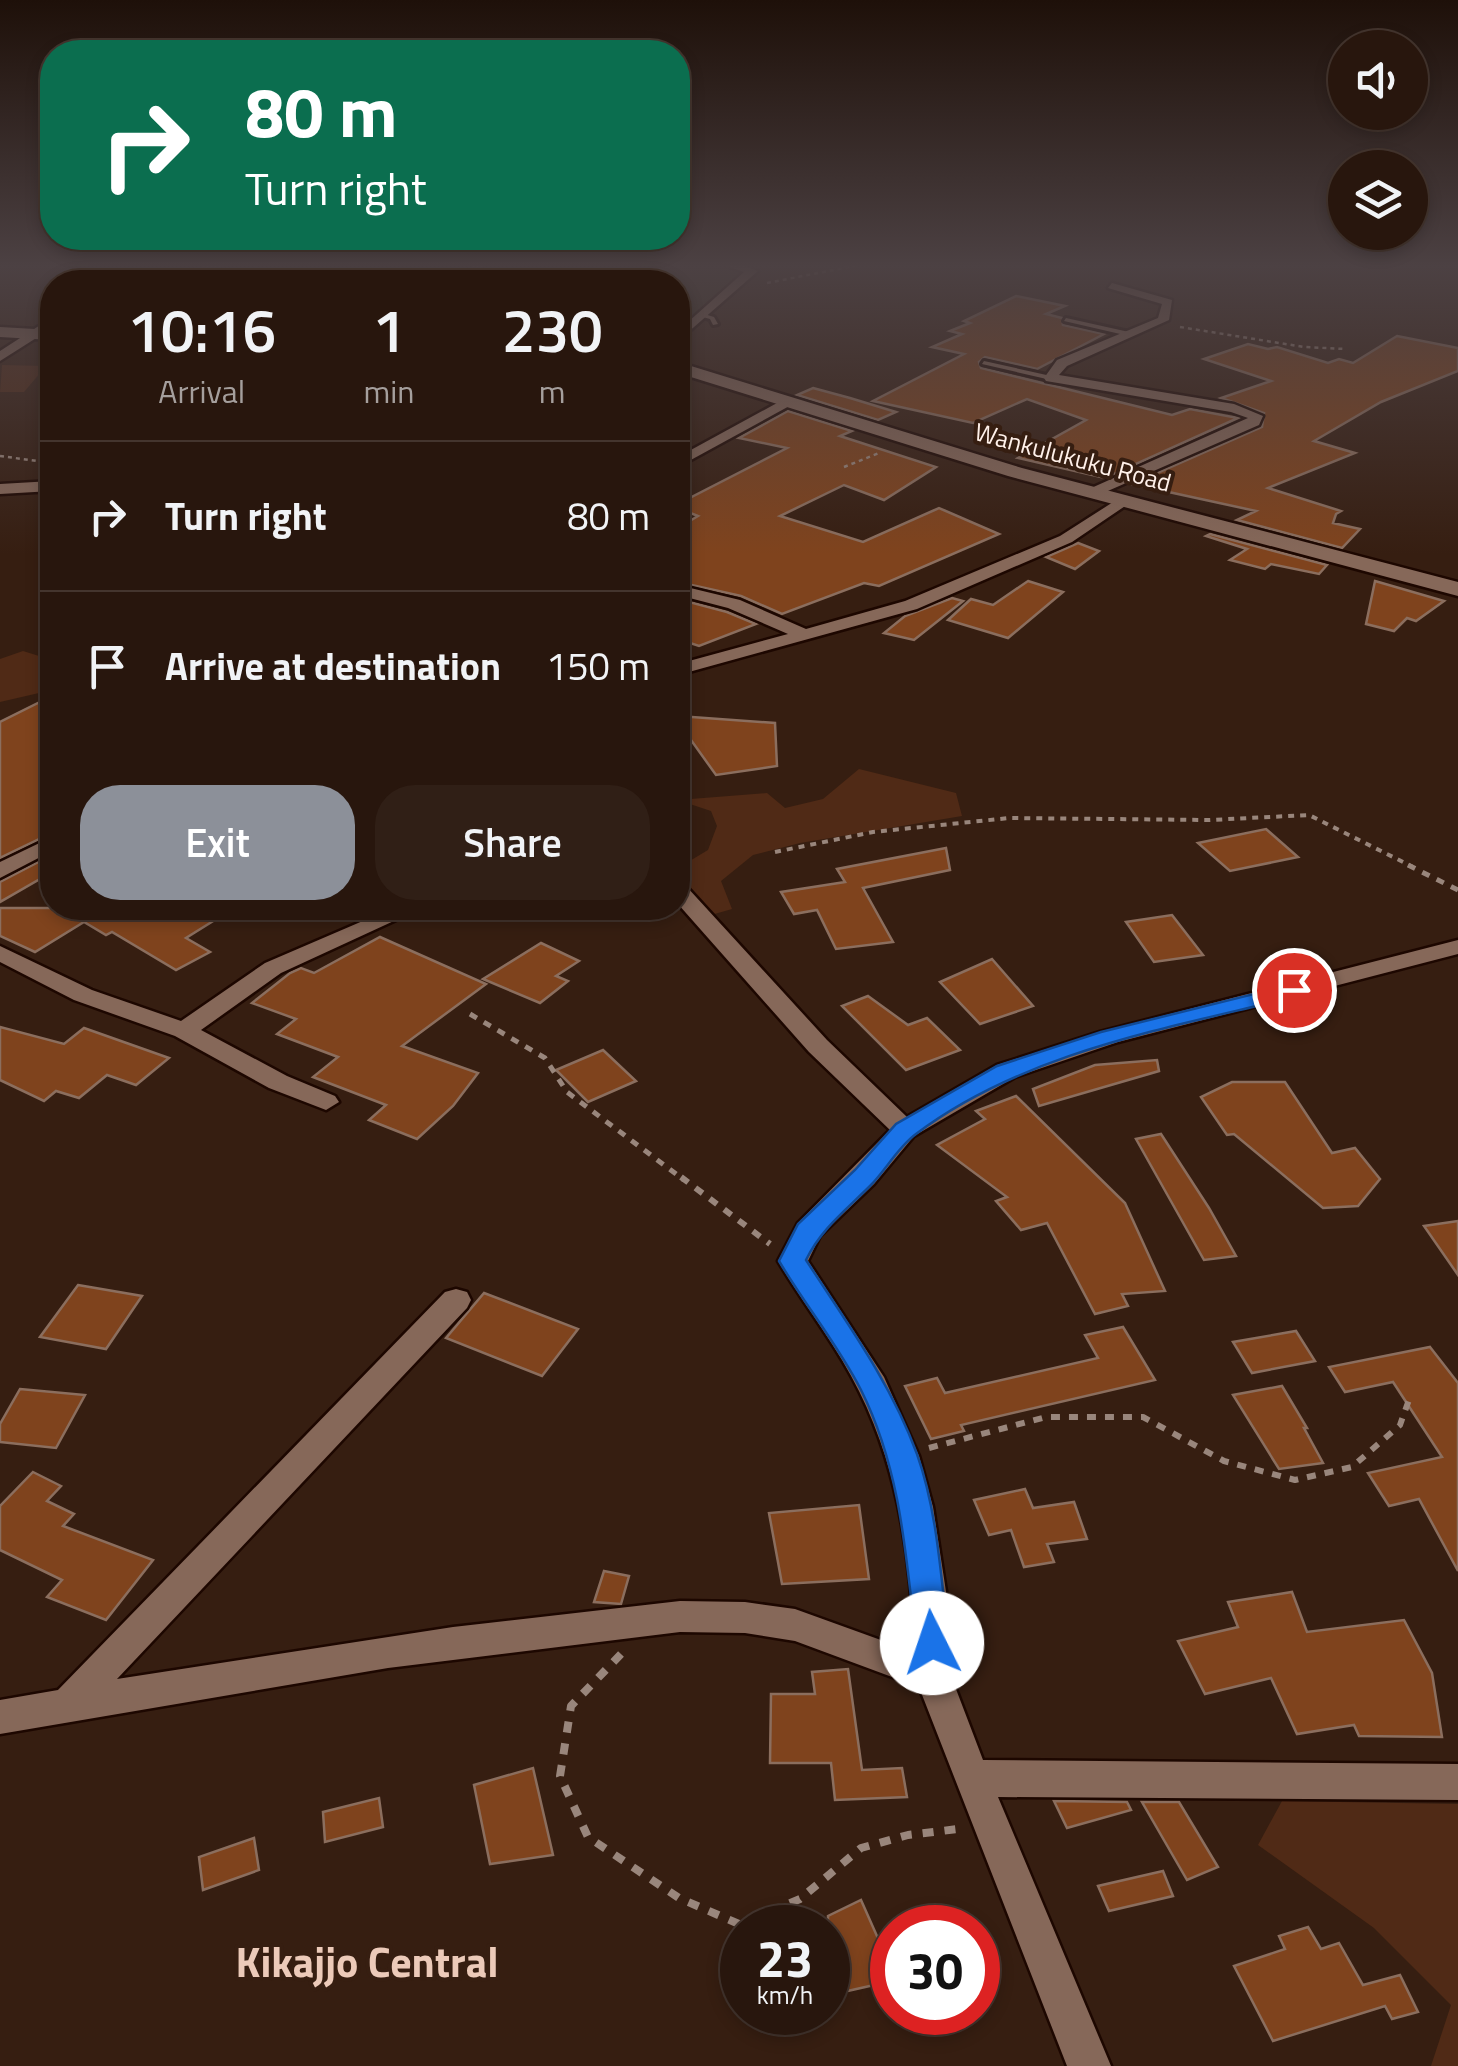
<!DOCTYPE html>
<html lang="en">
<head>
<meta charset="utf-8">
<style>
  :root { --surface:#28160d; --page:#301f16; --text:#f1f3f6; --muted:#a59f9d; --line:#44352e; --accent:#8c9099 }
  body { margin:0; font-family:"Titillium Web",sans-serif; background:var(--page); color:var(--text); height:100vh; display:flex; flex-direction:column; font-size:38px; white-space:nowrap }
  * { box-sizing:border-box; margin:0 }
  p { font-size:32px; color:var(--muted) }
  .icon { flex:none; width:55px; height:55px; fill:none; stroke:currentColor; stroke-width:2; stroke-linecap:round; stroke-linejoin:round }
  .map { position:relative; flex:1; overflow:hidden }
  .sheet { position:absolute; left:40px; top:270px; width:650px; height:650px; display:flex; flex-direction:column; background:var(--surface); border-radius:40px; box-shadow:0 5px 15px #0003,0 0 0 2px var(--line) }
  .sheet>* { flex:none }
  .banner { position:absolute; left:40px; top:40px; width:650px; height:210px; border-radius:40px; box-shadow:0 5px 15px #0003,0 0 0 2px var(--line); background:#0b6e4f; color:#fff; overflow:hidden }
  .tools { position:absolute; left:1328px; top:30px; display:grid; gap:20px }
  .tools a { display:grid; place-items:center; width:100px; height:100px; border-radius:50%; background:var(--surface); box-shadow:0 5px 15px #0003,0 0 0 2px var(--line); font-size:50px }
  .speed { position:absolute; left:720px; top:1905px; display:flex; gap:20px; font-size:50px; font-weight:700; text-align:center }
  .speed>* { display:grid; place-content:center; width:130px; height:130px; border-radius:50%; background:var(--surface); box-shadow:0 5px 15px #0003,0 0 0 2px var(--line); line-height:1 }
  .speed small { font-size:25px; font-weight:400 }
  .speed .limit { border:15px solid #d22; background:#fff; color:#111 }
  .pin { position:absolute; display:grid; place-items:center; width:85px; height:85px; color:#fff; margin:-42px; border:5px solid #fff; border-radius:50%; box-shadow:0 2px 10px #0007 }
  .me { position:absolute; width:110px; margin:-55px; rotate:356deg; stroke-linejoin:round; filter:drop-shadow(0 0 8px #0008) }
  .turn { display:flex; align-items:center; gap:35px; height:210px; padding:0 40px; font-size:45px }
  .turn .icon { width:130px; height:130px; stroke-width:2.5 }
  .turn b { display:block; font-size:70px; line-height:85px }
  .eta { display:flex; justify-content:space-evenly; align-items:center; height:170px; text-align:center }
  .eta b { font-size:60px; font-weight:600; line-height:70px }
  .primary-button { display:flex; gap:20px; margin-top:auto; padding:20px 40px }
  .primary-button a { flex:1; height:115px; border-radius:40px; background:var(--accent); color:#fff; font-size:40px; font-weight:600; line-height:115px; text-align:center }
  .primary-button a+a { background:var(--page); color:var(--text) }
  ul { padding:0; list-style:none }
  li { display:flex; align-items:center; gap:30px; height:150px; padding:0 40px; border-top:2px solid var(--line) }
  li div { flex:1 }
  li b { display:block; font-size:38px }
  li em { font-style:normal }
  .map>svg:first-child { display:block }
</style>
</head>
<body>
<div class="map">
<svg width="1458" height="2066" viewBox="0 0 1458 2066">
  <rect width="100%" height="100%" fill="#361e11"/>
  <polygon fill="#332b1b" points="568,264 716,264 749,270 678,330 678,282 554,282"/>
  <g fill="#502a16">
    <polygon points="2,365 46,366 24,392 0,392"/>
    <polygon points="23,651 52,660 52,690 0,702 0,659"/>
    <polygon points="859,769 956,793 962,816 800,843 753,855 721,881 732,909 711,915 678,888 678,868 708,850 717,826 711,811 678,800 767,793 785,808 823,799"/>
    <polygon points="1282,1801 1458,1804 1458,2066 1431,2066 1451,2005 1374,1928 1258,1845"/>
  </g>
  <g fill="#7f431d" stroke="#8b6e5e" stroke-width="2.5">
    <polygon points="1016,296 1065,306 1046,314 1062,318 1063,325 1104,334 1037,369 985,357 979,362 981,368 1172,415 1190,409 1238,418 1105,478 1018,458 1086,420 1027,399 973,423 873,401 964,354 932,347 962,334 950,331 970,323 964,321"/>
    <polygon points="1397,336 1458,348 1458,371 1381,402 1314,441 1355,453 1268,488 1341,511 1336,514 1333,523 1360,529 1342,548 1237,520 1256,511 1132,484 1262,427 1264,413 1221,398 1271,381 1204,359 1248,344 1268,349 1277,347 1328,363 1339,359 1353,363"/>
    <polygon points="813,388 850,398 896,412 878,420 797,395"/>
    <polygon points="788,411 852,431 840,436 936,467 884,500 844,485 780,516 863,542 939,508 999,534 879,586 864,583 782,614 741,596 678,582 678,528 698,516 678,508 678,504 787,448 739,438"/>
    <polygon points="1210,534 1327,565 1319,574 1271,564 1265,569 1230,560 1247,549 1206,536"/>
    <polygon points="1078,543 1099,551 1075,569 1046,557"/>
    <polygon points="1028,581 1063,592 1008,638 948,620 971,599 993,605"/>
    <polygon points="1375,581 1444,601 1416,621 1407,618 1394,631 1366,624"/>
    <polygon points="952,598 963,601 914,640 884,633 905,616"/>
    <polygon points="678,599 727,612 756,624 699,646 678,639"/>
    <polygon points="52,696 52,833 0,858 0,722"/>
    <polygon points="678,716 775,723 777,766 716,775 691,740 678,740"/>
    <polygon points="1266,829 1298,857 1230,871 1198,843"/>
    <polygon points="946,848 950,870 863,888 893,942 836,949 817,910 794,914 781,892 845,882 837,869"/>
    <polygon points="52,855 52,872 0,902 0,882"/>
    <polygon points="0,908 234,908 186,938 210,952 176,970 112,932 106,935 84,922 35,952 0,936"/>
    <polygon points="1172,915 1203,955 1154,962 1126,922"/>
    <polygon points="380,937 486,984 402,1046 478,1073 453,1106 417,1139 369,1120 386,1105 313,1077 338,1057 277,1034 296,1019 252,1003 290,973 301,968 314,973"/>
    <polygon points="541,943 579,961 556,976 568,981 540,1003 483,979"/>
    <polygon points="992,959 1033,1006 980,1024 940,982"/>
    <polygon points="868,996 908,1025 927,1018 960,1050 906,1070 842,1006"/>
    <polygon points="0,1027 64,1044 84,1028 169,1058 136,1085 107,1075 79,1098 56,1091 44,1101 0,1080"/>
    <polygon points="603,1050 636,1081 588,1102 556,1070"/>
    <polygon points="1157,1060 1159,1071 1039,1106 1033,1089 1095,1065"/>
    <polygon points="1232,1082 1285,1082 1332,1153 1355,1148 1380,1179 1358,1206 1323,1208 1234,1134 1227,1135 1201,1097"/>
    <polygon points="1016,1096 1125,1203 1165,1291 1122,1294 1128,1306 1095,1314 1047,1223 1021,1230 996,1201 1007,1197 937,1145 985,1119 976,1111"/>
    <polygon points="1161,1134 1209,1208 1236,1256 1204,1260 1136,1139"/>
    <polygon points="1458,1221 1458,1275 1424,1226"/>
    <polygon points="78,1285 142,1296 106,1349 40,1337"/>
    <polygon points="484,1293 578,1329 542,1376 446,1338"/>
    <polygon points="1123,1327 1155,1380 961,1425 964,1431 931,1439 905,1386 937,1378 945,1393 1098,1358 1085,1335"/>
    <polygon points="1296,1331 1315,1361 1252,1373 1233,1342"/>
    <polygon points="1430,1347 1458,1383 1458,1571 1419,1499 1389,1506 1368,1473 1442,1457 1393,1382 1345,1392 1329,1367"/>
    <polygon points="1282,1386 1307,1428 1304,1428 1323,1463 1279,1469 1233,1395"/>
    <polygon points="20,1389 85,1395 56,1448 0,1442 0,1424"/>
    <polygon points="33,1472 61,1486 47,1501 74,1514 63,1526 153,1560 106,1620 47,1597 62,1580 0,1550 0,1506"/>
    <polygon points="1025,1489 1033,1508 1074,1502 1087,1539 1047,1544 1054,1562 1024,1567 1011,1530 989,1535 974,1500"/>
    <polygon points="859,1505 869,1579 782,1584 769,1513"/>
    <polygon points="604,1571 629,1576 621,1604 594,1602"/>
    <polygon points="1292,1592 1307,1632 1404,1620 1432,1673 1442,1737 1359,1736 1354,1725 1297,1734 1271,1678 1205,1694 1178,1641 1238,1627 1228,1602"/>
    <polygon points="848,1669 862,1770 902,1768 907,1797 835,1800 831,1763 770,1763 771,1694 815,1694 812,1672"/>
    <polygon points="533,1768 553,1855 490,1864 474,1785"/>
    <polygon points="379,1798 383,1827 325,1842 323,1812"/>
    <polygon points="1054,1801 1127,1802 1131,1810 1067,1828"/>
    <polygon points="1142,1802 1179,1802 1218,1867 1187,1880"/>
    <polygon points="254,1838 259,1870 203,1890 199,1857"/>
    <polygon points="1163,1871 1173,1896 1109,1911 1098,1886"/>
    <polygon points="861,1900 892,1970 892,1981 843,1992 828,1965 828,1916"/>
    <polygon points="1308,1927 1321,1949 1339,1943 1363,1985 1400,1975 1418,2012 1392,2019 1385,2006 1273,2041 1234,1966 1285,1949 1279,1936"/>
  </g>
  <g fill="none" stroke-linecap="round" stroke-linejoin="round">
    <g stroke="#1d0700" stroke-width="6">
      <g id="lane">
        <polygon points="701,313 714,317 718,324 713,325 710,319 699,316"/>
        <polygon points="1066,318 1129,332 1132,334 1129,336 1064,321"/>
        <polygon points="984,361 1051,376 1054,378 1051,380 982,364"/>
      </g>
    </g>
    <g stroke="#1d0700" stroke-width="5">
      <g id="street">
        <polygon points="212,264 234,264 159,282 140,282"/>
        <polygon points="474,264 487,264 474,275 419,282 428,273 467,270"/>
        <polygon points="721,264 740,264 758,271 678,341 678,331 744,272"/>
        <polygon points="1112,283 1172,300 1169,320 1067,366 1059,375 1234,404 1263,416 1259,425 1094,497 1086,492 1089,489 1248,418 1231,412 1046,381 1044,378 1057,360 1158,318 1162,304 1108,288"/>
        <polygon points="48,320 52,320 52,328 0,361 0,351"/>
        <polygon points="788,397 795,401 793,404 678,467 678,457"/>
        <polygon points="52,481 52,491 0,494 0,484"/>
        <polygon points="1121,497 1134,500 1072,542 917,609 678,675 678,664 788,634 728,608 678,595 678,585 740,600 806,629 905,601 1060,536"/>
        <polygon points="52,837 52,851 0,878 0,862"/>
        <path d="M678,884L686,886L827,1040L907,1117L997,1065L1100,1032L1458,940V954L1118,1042L1015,1077L914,1136L874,1184L820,1236L808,1261L884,1377L919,1456L933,1507L949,1611L951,1676L983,1760L1458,1764V1800L998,1797L1111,2066H1067L919,1687L795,1641L745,1633L680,1632L388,1668L0,1734V1700L58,1690L445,1292L456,1289L467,1292L471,1300L467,1308L117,1679L453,1627L680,1601L745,1602L795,1609L914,1652C912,1563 899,1471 859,1391C837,1346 804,1305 778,1261L798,1223L890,1130L809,1052L678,904Z"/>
        <polygon points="393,908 422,908 281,973 201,1030 287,1076 335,1096 339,1102 326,1110 269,1088 175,1036 74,1000 0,962 0,946 92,990 181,1021 265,963"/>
      </g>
    </g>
    <g stroke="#1d0700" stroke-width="5">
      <g id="secondary">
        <polygon points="0,327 52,330 52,340 0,337"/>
        <polygon points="678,362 1022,468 1458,582 1458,596 1008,476 678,373"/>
      </g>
    </g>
    <g stroke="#99867c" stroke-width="2.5" stroke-dasharray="4 4" stroke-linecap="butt">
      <polyline points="586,270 622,272 608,282"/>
      <polyline points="767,283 864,264"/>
      <polyline points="1180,327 1304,347 1346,349"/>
      <polyline points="0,456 52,463"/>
      <polyline points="844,467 879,453"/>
    </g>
    <polyline stroke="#99867c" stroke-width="4" stroke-dasharray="6 6" stroke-linecap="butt" points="775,852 873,832 1009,818 1210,820 1309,815 1413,867"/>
    <g stroke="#99867c" stroke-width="5" stroke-dasharray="8 8" stroke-linecap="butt">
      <polyline points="1408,865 1458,890"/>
      <polyline points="470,1014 545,1058 567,1092 684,1180"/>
    </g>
    <g stroke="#99867c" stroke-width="6" stroke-dasharray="9 9" stroke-linecap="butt">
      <polyline points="681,1177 770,1244"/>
      <polyline points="929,1448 1046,1417 1143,1417 1224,1461 1295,1480 1352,1467 1400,1425 1411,1394"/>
    </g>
    <polyline stroke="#99867c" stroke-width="8" stroke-dasharray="11 11" stroke-linecap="butt" points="621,1654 571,1706 560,1776 588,1837 679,1898 739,1924 800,1899 861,1848 908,1835 958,1829"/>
    <use href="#lane" fill="#866859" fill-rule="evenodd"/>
    <use href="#street" fill="#866859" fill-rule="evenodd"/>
    <use href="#secondary" fill="#866859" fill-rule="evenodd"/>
  </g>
  <linearGradient id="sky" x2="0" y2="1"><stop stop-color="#1e1009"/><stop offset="0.48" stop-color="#4c4143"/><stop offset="1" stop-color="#4c4143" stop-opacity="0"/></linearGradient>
  <rect width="1458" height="554" fill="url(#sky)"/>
  <path fill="#1a73e8" stroke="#114b97" stroke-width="2.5" d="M1294,984L1305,990L1302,995C1171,1028 1026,1051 916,1134C898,1147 886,1170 870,1186C846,1210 821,1229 806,1260C847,1323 891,1383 917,1454C938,1513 941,1581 949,1643L944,1654L932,1658L921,1654L916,1643C906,1556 901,1470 861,1390C838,1345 805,1305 779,1261L798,1224L855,1170L896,1124L997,1066L1101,1032Z"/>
  <g text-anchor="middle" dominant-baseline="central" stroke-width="8" stroke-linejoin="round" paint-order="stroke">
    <g font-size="25" fill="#fff1ea" stroke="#361e11">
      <text transform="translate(1073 457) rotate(15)">Wankulukuku Road</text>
    </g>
    <g font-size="42" font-weight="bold" fill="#eccab9" stroke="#361e11">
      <text x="367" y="1961">Kikajjo Central</text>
    </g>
  </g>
</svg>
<div class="tools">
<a><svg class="icon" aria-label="sound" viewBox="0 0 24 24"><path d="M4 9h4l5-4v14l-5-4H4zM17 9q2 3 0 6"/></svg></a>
<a><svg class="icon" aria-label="layers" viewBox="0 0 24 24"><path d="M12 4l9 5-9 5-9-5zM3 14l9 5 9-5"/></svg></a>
</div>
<div class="speed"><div>23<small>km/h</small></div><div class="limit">30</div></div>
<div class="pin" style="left:1294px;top:990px;background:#d93025"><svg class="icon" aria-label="arrive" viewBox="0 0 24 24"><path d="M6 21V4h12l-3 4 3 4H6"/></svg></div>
<svg class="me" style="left:932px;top:1643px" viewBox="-20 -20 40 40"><circle r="19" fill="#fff"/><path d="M0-13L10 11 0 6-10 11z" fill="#1a73e8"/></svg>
<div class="banner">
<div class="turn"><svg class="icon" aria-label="right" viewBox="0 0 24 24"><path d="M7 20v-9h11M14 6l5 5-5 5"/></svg><div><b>80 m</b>Turn right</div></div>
</div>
<section class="sheet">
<div class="eta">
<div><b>10:16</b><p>Arrival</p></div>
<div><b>1</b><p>min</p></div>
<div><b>230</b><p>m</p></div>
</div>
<ul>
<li><svg class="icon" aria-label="right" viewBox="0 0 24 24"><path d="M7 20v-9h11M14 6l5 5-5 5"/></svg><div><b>Turn right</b></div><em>80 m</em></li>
<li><svg class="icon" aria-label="arrive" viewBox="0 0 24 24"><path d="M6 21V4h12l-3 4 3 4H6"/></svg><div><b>Arrive at destination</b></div><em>150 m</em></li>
</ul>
<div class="primary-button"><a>Exit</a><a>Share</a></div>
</section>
</div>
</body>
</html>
